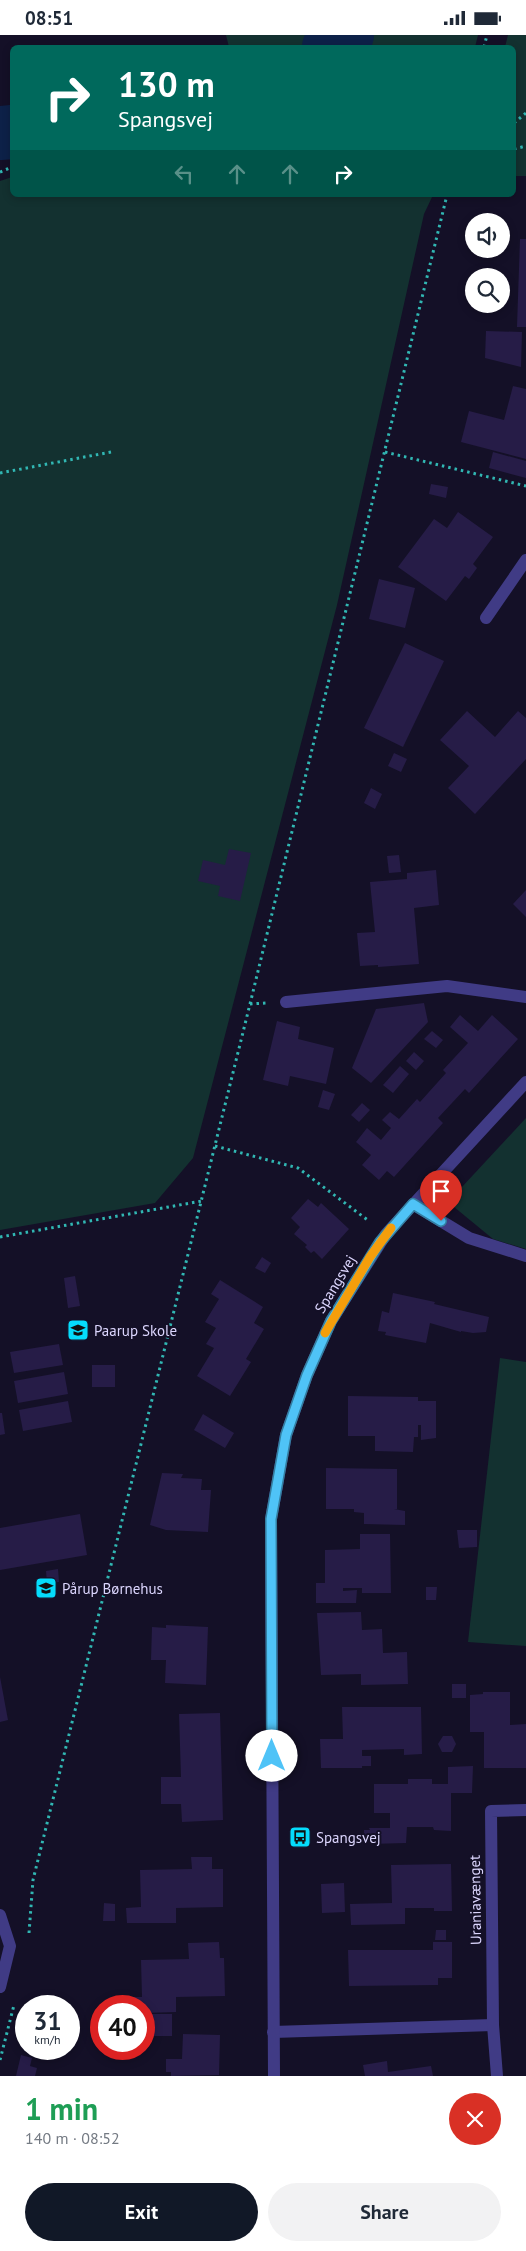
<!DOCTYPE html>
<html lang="en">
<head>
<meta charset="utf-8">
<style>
  :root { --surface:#fff; --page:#f2f2f3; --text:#1f2937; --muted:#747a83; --accent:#111827 }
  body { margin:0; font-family:"PT Sans",sans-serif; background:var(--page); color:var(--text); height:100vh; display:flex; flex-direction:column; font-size:19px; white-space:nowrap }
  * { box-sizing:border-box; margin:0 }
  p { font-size:16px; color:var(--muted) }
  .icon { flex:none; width:28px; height:28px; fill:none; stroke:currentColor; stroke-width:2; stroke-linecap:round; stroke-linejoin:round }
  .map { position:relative; height:2041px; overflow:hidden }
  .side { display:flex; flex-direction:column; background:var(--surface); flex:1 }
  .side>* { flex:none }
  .banner { position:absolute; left:10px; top:10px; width:506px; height:152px; border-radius:8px; box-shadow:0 2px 8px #0003; background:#00695c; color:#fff; overflow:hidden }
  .buttons { position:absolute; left:465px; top:178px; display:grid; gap:10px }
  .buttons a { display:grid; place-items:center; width:45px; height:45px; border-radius:50%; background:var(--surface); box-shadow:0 2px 8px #0003; font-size:25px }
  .speed { position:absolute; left:15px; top:1960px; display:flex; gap:10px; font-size:25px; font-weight:700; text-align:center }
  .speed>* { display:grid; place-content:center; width:65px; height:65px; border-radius:50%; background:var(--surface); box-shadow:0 2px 8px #0003; line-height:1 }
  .speed small { font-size:12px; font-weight:400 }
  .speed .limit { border:8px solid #d22; background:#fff; color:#111 }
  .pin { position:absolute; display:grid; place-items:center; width:42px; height:42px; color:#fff; margin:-51px -21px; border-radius:50% 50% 50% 0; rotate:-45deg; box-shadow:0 0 5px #0007 }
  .pin .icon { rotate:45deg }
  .me { position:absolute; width:55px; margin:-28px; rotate:0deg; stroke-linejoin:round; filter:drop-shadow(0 0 4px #0008) }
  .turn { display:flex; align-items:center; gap:18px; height:105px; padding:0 25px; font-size:22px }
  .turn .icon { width:65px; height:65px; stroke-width:2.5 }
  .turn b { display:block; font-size:35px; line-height:42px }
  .lanes { display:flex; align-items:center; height:48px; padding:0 25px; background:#0003; justify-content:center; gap:25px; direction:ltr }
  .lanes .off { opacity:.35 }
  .round { display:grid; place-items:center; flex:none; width:52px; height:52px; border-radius:26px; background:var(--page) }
  .summary { display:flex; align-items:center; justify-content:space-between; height:85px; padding:0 25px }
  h1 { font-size:30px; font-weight:700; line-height:38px; color:#1e9e55 }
  .primary-button { display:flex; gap:10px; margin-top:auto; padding:10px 25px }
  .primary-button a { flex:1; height:58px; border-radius:30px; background:var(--accent); color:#fff; font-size:20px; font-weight:700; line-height:58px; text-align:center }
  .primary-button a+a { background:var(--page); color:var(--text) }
  .status { display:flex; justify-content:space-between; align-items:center; height:35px; padding:0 25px; background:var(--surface); direction:ltr }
  .status svg { height:14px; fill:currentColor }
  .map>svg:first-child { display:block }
</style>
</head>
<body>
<div class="status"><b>08:51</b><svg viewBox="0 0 49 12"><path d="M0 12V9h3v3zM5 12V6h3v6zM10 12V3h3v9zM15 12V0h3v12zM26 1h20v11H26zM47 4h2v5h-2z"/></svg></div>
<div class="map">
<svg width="526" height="2041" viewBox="0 0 526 2041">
  <rect width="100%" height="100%" fill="#141027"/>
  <g fill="#133130">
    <polygon points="226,0 478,0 475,12 229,12"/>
    <polygon points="508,0 526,0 526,141 514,141 514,12 505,12"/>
    <polygon points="12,142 12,160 433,160 424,179 337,570 193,1123 155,1168 0,1195 0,146"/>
    <polygon points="526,1083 526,1214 493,1204 448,1167"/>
    <polygon points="500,1323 526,1327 526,1611 468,1607"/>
  </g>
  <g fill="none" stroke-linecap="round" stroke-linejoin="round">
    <g stroke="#0d2148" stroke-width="54">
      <polyline points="329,12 347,0"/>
      <polyline points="0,98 12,97"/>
    </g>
  </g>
  <g fill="#261c47">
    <polygon points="520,204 526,204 526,292 517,292"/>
    <polygon points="486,296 522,297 521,332 485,323"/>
    <polygon points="513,351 526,354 526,424 461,407 469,376 504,385"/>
    <polygon points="493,417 526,426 526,443 489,433"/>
    <polygon points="431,449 448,452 446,463 429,459"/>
    <polygon points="458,477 493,502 473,529 477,533 469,544 465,541 446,566 398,532 434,484 447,493"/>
    <polygon points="379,544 415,553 405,593 369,584"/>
    <polygon points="405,608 444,626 403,712 364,693"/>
    <polygon points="467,676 495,702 518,676 526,683 526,724 475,779 448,753 469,731 440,705"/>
    <polygon points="394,718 407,724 401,737 388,731"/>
    <polygon points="371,753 382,759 375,774 364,768"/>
    <polygon points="229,814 251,818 240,866 218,861 220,851 198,846 203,825 225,830"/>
    <polygon points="399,820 401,837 389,838 387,821"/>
    <polygon points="436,835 439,870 414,873 419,929 378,932 378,930 360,931 357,898 375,897 370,847 407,844 407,838"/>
    <polygon points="526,855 526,882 513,869"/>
    <polygon points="424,968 428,987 371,1048 352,1033 376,974"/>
    <polygon points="460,980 478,996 492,980 518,1004 469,1058 465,1054 438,1083 443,1088 394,1142 387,1136 379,1145 362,1130 371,1120 356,1107 367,1093 381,1105 391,1093 382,1085 390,1077 399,1084 417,1064 420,1067 446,1038 443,1035 468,1008 450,992"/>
    <polygon points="277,986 300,992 298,1004 334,1013 326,1049 290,1041 288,1051 263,1045"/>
    <polygon points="432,996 443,1005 436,1013 424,1004"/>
    <polygon points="414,1017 424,1026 416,1035 406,1026"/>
    <polygon points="400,1031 409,1039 393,1058 383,1050"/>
    <polygon points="323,1055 335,1059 329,1075 318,1072"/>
    <polygon points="362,1068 370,1075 359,1087 351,1080"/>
    <polygon points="308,1164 318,1172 321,1168 349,1194 322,1224 314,1216 311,1218 305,1212 307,1210 294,1199 300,1192 291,1183"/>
    <polygon points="262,1222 271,1228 265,1238 255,1233"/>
    <polygon points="75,1241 80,1271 68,1273 64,1243"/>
    <polygon points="220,1245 263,1272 254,1288 264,1294 246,1324 251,1327 230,1361 197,1341 214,1313 206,1309 216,1293 205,1287 219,1264 211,1259"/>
    <polygon points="393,1258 435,1267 434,1269 489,1282 486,1297 473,1298 461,1296 461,1297 430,1288 426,1308 385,1300 386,1297 378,1296 382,1276 389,1278"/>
    <polygon points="59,1309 63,1330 14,1338 10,1317"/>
    <rect x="92" y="1330" width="23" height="22"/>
    <polygon points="64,1337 68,1359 18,1368 14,1346"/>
    <polygon points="348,1361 418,1362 418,1366 436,1366 436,1403 421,1405 421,1390 418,1390 418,1402 414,1402 413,1417 375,1416 375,1401 348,1401"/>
    <polygon points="68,1366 72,1387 23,1396 19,1375"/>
    <polygon points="0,1378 2,1378 5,1399 0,1400"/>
    <polygon points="203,1379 234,1398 225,1413 194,1395"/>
    <polygon points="326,1433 397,1434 397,1474 394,1474 405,1476 405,1490 364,1489 364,1478 354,1477 354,1474 326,1474"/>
    <polygon points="162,1438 183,1439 181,1443 202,1444 201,1455 211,1455 208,1497 166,1495 150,1490"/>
    <polygon points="80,1479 87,1520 0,1535 0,1493"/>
    <polygon points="457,1495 477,1495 477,1512 459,1513"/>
    <polygon points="360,1499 390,1499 391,1558 362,1558 362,1553 343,1553 343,1556 357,1555 356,1568 316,1568 316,1548 325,1548 325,1515 360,1514"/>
    <polygon points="58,1534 59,1547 47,1548 46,1536"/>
    <polygon points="426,1552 437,1552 436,1565 426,1565"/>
    <polygon points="361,1577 362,1595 382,1594 383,1618 407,1617 408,1649 361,1650 361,1639 321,1640 317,1578"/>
    <polygon points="166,1590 208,1592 206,1650 165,1648 166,1625 151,1625 152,1592 166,1593"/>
    <polygon points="0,1642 8,1685 0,1687"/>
    <rect x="452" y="1649" width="14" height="14"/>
    <polygon points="483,1657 510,1657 510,1690 526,1689 526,1733 484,1733 484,1697 470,1697 470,1660 483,1659"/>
    <polygon points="342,1672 421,1672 422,1719 404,1720 404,1714 362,1715 362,1721 371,1721 371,1731 362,1731 362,1733 321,1733 320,1704 343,1704"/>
    <polygon points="220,1678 223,1785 182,1787 181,1769 161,1769 161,1742 181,1742 179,1679"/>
    <polygon points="443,1701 452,1701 456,1709 452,1717 442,1717 438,1709"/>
    <polygon points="473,1731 472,1758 451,1758 451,1796 434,1795 433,1792 407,1792 406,1808 370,1809 370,1806 364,1807 364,1795 370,1795 369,1793 390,1793 390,1778 374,1778 374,1749 408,1749 408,1744 432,1744 432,1749 448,1749 448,1732"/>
    <polygon points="191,1822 212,1822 212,1834 223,1834 223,1872 176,1873 176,1888 127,1888 126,1873 141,1872 140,1835 192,1834"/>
    <polygon points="451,1829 452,1876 434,1876 434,1873 405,1873 405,1889 351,1890 350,1869 392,1868 391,1830"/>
    <polygon points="344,1848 345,1877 322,1878 321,1849"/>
    <polygon points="104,1868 115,1869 115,1886 103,1886"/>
    <polygon points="436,1895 446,1895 446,1905 435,1905"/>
    <polygon points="219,1907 220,1923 224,1923 225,1961 176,1962 176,1977 144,1978 144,1971 128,1971 128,1962 142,1962 141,1925 189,1924 188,1908"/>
    <polygon points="433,1907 452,1907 452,1943 438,1943 438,1950 349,1951 348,1915 433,1915"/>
    <rect x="147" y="1979" width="25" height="22"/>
    <polygon points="183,1999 220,2000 219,2040 171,2041 171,2037 166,2037 166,2024 182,2024"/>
    <polygon points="21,2020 32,2023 30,2031 37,2033 35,2041 16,2041"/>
    <polygon points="387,2026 388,2037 431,2031 433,2041 365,2041 363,2030"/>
  </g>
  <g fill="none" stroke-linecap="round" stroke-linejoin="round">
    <g stroke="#31b7b3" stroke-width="3" stroke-dasharray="2.5 4" stroke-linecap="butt">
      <polyline points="484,12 487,0"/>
      <polyline points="514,88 526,78"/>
      <polyline points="514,114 526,111"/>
      <polyline points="0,137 12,132"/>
      <polyline points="385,417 526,451"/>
      <polyline points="0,438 111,417"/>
      <polyline points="250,969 266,968"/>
      <polyline points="215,1111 298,1133 369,1186"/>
      <polyline points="0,1202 202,1166"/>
      <polyline points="29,1898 33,1845 250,969 447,160"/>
      <polyline points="0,2025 14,1970"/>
    </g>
    <g stroke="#403b85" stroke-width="12">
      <polyline points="286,967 447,951 526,962"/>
      <polyline points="413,1169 469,1203 526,1221"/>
      <polyline points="0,1880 10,1911 0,1952"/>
    </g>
    <g stroke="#403b85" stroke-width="12">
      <polyline points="486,583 526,525"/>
      <polyline points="273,1997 493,1990"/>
      <polyline points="497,2041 493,1990 491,1776 526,1775"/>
    </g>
    <polyline stroke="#403b85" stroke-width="12" points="274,2041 271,1484 286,1400 307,1340 331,1286 386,1199 526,1047"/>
  </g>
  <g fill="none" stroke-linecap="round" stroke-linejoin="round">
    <g stroke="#337fa1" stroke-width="12">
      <polyline id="route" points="272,1721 271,1484 286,1400 307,1340 331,1286 380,1207 413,1169 441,1186"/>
    </g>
    <use href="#route" stroke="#4fc3f7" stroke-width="9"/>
    <polyline stroke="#f59e0b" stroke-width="9" points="325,1298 370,1222 391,1193"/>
  </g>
  <defs>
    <g id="school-square" transform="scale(1.125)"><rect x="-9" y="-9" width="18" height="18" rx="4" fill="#05dcfc" stroke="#141027"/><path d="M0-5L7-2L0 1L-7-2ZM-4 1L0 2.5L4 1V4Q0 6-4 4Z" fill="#111"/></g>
    <g id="bus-square" transform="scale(1.125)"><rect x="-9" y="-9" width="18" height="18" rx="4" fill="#05dcfc" stroke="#141027"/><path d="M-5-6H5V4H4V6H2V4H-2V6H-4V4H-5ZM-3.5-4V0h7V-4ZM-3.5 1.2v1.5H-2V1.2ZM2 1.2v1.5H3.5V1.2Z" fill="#111"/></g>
  </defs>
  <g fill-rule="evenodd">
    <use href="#school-square" x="78" y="1295"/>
    <use href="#school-square" x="46" y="1553"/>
    <use href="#bus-square" x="300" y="1802"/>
  </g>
  <g text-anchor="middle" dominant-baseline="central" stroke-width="4" stroke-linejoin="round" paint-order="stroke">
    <g font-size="15" fill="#dcd6fe" stroke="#141027">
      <text transform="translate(335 1249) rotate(-59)">Spangsvej</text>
      <text transform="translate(475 1865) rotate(-91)">Uraniavænget</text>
    </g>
    <g font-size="15" fill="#dcd6fe" stroke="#141027" text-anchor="start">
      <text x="94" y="1295">Paarup Skole</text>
      <text x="62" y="1553">Pårup Børnehus</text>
      <text x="316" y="1802">Spangsvej</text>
    </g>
  </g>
</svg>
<div class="buttons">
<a><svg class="icon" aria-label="sound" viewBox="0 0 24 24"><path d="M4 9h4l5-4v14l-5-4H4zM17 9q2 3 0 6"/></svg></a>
<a><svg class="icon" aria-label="search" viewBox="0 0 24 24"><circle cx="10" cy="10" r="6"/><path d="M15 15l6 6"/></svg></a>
</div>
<div class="speed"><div>31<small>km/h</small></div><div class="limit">40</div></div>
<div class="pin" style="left:441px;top:1186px;background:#d93025"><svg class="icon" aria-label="arrive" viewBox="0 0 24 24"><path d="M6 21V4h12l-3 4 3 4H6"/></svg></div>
<svg class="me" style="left:272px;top:1721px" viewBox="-20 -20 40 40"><circle r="19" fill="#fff"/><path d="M0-13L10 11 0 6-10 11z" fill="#4fc3f7"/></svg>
<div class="banner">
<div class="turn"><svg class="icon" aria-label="right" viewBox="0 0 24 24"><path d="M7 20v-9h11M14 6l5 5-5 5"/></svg><div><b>130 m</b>Spangsvej</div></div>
<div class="lanes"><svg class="icon off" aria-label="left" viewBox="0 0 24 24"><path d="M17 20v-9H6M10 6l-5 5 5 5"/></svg><svg class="icon off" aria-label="ahead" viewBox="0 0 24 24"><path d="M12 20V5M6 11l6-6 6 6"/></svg><svg class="icon off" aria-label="ahead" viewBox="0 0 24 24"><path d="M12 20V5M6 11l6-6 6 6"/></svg><svg class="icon" aria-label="right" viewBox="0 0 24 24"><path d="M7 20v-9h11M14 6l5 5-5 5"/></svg></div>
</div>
</div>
<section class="side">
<div class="summary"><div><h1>1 min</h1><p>140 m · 08:52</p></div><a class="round" style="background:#d93025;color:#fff"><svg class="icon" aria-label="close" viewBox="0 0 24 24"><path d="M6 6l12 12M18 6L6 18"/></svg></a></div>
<div class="primary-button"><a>Exit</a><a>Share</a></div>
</section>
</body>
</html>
